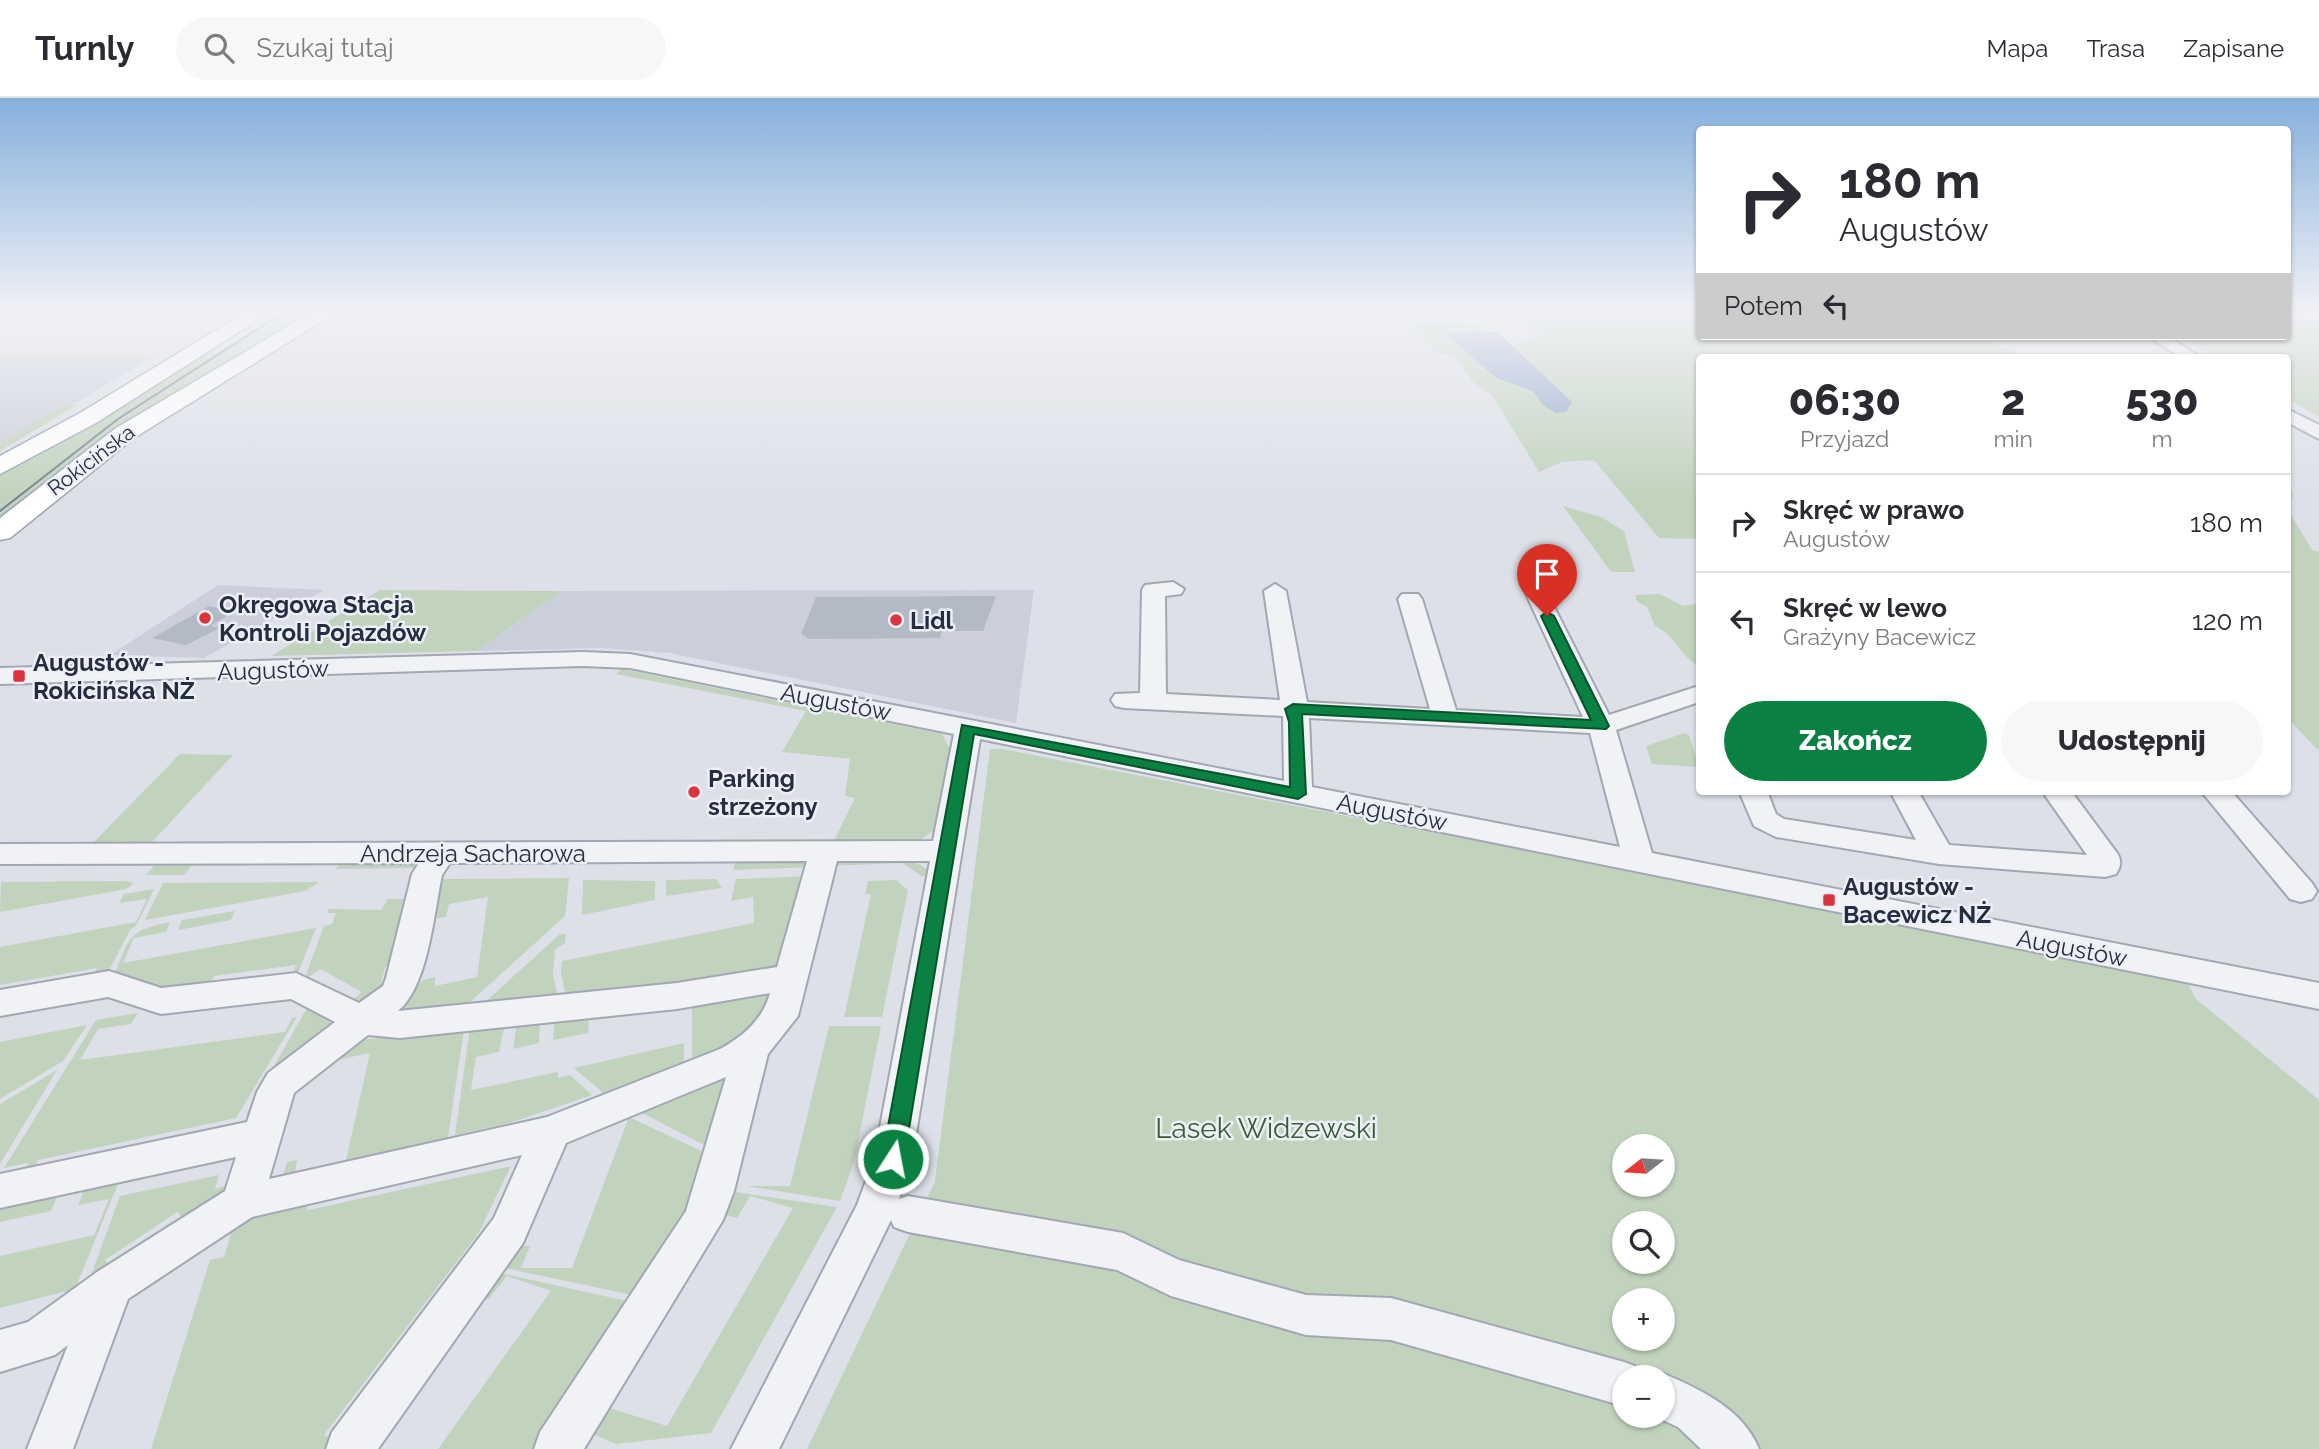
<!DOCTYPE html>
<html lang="pl">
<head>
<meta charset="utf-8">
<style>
  :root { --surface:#fff; --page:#f7f7f7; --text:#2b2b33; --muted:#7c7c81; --line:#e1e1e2; --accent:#0b8043 }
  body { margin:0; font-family:Raleway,sans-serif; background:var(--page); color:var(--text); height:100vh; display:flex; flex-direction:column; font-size:26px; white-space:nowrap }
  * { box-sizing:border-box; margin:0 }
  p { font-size:23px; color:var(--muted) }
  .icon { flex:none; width:38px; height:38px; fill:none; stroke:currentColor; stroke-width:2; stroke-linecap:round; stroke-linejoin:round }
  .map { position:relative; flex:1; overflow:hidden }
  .details { position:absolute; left:1696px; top:256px; width:595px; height:441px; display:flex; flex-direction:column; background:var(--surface); border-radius:7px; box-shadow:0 2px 5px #0004 }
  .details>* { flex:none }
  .top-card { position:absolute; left:1696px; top:28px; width:595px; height:214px; border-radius:7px; box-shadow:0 2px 5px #0004; background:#fff; color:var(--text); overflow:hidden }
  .needle { width:46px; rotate:253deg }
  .controls { position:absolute; left:1612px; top:1036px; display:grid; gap:14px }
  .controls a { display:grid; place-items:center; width:63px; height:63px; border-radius:50%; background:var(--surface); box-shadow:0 2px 5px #0004; font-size:35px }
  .pin { position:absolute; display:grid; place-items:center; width:60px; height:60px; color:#fff; margin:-72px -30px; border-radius:50% 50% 50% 0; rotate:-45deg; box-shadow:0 0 7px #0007 }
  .pin .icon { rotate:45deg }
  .me { position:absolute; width:77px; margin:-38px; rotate:11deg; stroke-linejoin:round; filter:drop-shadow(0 0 5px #0008) }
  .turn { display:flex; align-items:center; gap:24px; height:147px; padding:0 28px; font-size:32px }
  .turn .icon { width:91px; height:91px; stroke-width:2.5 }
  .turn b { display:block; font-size:49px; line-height:60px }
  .then { display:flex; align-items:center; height:66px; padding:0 28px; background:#0003; gap:14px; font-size:26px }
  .eta { display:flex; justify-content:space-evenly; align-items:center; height:119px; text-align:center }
  .eta b { font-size:42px; font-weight:800; line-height:49px }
  .primary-button { display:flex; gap:14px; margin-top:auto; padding:14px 28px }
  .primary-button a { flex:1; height:80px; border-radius:42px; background:var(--accent); color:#fff; font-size:28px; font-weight:800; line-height:80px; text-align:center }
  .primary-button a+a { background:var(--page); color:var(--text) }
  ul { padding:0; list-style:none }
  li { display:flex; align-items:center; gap:21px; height:98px; padding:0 28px; border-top:2px solid var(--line) }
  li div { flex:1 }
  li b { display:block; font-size:26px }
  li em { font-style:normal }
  header { display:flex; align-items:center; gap:42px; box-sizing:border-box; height:98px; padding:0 35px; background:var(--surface); border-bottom:2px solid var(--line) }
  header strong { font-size:33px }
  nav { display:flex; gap:38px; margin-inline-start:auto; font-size:24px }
  .search { width:490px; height:63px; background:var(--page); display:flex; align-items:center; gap:18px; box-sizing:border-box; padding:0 24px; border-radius:38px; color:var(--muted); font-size:26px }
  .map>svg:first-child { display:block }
</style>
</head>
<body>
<header>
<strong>Turnly</strong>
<div class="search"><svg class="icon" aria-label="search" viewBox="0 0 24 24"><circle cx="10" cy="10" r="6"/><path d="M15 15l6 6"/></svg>Szukaj tutaj</div>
<nav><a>Mapa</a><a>Trasa</a><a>Zapisane</a></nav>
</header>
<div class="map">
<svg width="2319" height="1351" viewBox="0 0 2319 1351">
  <rect width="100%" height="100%" fill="#dde0e8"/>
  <g fill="#cbcfdb">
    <polygon points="0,258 155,258 0,349"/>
    <polygon points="218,487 324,492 204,560 110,557"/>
    <polygon points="1034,492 1016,625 669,555 602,550 476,553 562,493"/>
  </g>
  <g fill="#c1d3bd" fill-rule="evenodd">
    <polygon points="289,212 321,212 0,423 0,375 206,254 221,255"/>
    <polygon points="1470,212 1699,212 1699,238 1953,238 1959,241 1989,241 2019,259 1699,259 1699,441 1659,440 1594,362 1562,364 1539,374 1492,297 1474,285 1455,258 1436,254 1406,224 1476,226 1485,234 1446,235 1496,280 1533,293 1544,308 1571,304 1514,248 1542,234 1509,220 1478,217"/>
    <polygon points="2287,220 2319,222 2319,319 2287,301 2287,259 2215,259 2179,238 2287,238"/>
    <polygon points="66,307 77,307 0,353 0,344"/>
    <polygon points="2287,393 2293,395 2288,412 2312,452 2319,454 2319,653 2287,620"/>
    <polygon points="1563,408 1601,419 1624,433 1635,474 1611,474"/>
    <polygon points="380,492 562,493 476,553 271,558"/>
    <path d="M1660,496L1683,508L1699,505V569C1679,556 1676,538 1655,528L1647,509L1637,504L1635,497Z"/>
    <polygon points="622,571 942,636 948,648 954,648 938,729 919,743 833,745 855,700 845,698 850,661 782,654 806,613 616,576"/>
    <polygon points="1684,635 1689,637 1699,669 1652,666 1646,648"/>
    <path d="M990,651H1002L2186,881L2195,900L2319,1002V1351H807L935,1083ZM1624,1048H1662V1087H1624ZM1624,1125H1662V1164H1624ZM1624,1202H1662V1241H1624ZM1624,1279H1662V1318H1624Z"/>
    <polygon points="180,656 233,657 152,744 93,745"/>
    <polygon points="806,761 814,769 733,772 736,762"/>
    <path d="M841,761C864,761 921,753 931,778H922L902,765L830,768Z"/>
    <polygon points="413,763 421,770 336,771 341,764"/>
    <polygon points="195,764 184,777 146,777 156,765"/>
    <polygon points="812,778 778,874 567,904 561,875 562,863 754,825 753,799 731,803 736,781"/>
    <polygon points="569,780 565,818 458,915 389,921 423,882 435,879 435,888 477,879 488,799 449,806 446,819 433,821 441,781"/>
    <polygon points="716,781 722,790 666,798 666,782"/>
    <polygon points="583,782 655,783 655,802 582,817"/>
    <polygon points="896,782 908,792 882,919 844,919 871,796 865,796 868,783"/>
    <polygon points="1,784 124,783 134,785 126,791 0,814"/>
    <polygon points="319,784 305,793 145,822 163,785"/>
    <polygon points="154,791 136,828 130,832 105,880 92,882 97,870 0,887 0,849 136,824 147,801 119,805 124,796"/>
    <polygon points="388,801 412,801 397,866 385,869 381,886 392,883 367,906 347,906 362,894 320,871 304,882 324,828 332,826 336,815 328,815 328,811 381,812"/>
    <polygon points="235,813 231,822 178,832 182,822"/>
    <path d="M170,824L166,834L134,840L123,865L316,830L296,880L290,881L296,867L214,878L207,891L170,895L113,880C130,841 125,833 170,824Z"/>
    <polygon points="560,836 566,836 565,845 555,852 553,876 559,904 484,905"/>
    <polygon points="777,893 736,952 692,971 692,906"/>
    <polygon points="307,910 330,924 330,929 260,1014 246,1017"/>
    <polygon points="138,915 131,926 98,931 80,962 285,934 292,920 297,919 236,1020 38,1062 30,1079 23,1079 28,1065 4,1070 96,922"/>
    <polygon points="589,917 588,935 553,942 555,921"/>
    <polygon points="540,923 539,945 513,951 517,925"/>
    <polygon points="505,926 499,954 476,959 471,992 558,974 558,980 570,977 592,997 510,1025 455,1037 470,929"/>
    <polygon points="87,927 63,963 0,1001 0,944"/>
    <polygon points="829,928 881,928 854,1064 840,1103 746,1088 790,1088"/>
    <polygon points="464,931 446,1053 280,1089 287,1064 297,1062 295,1074 346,1062 370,955 323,965 359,942"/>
    <polygon points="684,945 684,974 604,1004 601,993 574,970"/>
    <polygon points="57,972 0,1066 0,1006"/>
    <polygon points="730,974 716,1053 634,1011 662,1000 664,1007 690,996 689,990"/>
    <polygon points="629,1019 714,1059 642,1199 495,1168 517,1148 530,1148 521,1170 572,1170"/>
    <polygon points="511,1068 478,1136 324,1337 337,1341 329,1351 151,1351 210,1162 224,1159 234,1125 301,1097 308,1112"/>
    <polygon points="219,1077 215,1091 237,1085 187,1124 177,1114 105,1162 113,1174 86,1191 120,1098"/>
    <polygon points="113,1082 118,1086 75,1191 0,1210 0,1158 94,1137 109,1101 78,1107 86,1087"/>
    <polygon points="60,1093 51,1113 0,1124 0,1110"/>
    <polygon points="728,1093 837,1109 711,1335 616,1346 586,1333 603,1308 667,1328 793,1110 750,1098 737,1120 722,1116"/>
    <polygon points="491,1173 640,1206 537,1351 438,1351 551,1193 507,1178 488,1202 474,1197"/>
  </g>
  <polygon fill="#94aacc" points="1498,234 1572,304 1566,314 1556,315 1544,308 1533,293 1496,280 1445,235"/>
  <g fill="#b4b9c6">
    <polygon points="996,498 983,533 942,533 940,540 809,541 801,536 816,499"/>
    <polygon points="209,508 235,513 210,528 220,530 186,547 152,540"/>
  </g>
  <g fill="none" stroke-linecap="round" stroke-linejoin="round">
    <g stroke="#a2a7b2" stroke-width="4">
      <g id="minor">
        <polygon points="2287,212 2319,213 2319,223 2287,221"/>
        <polygon points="2148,238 2167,238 2200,259 2180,259"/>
        <polygon points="2287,311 2319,327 2319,341 2287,324"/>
        <path d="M1173,484L1184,491L1181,496L1165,498L1166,596L1280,602L1264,493L1275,486L1286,493L1307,604L1430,611L1398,501L1402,496H1418L1422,501L1456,612L1583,619L1526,496L1537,489L1545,491L1609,617L1699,588V604L1616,632L1652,755L2319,885V911L980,641L912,1061L899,1101L908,1098L1123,1135L1179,1162L1306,1197L1391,1200L1624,1264L1640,1270L1644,1279H1624V1308L1391,1242L1306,1237L1171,1198L1117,1172L908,1134L894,1129L891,1122L779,1351H731L857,1107L874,1061L930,763H837L798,918L768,956L734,1093L723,1122L584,1351H534L540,1334L686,1113L726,979L566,1045L523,1145L378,1351H326L332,1334L494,1120L522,1057L252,1119L128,1201L73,1351H27L68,1247L55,1257L0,1274V1232L28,1224L97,1174L225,1093L236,1059L0,1110V1076L247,1024L257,994L268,975L335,924L291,901L161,916L108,899L0,918V892L109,873L161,890L296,875L359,905L383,888L386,880L412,776L419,765L0,766V746L933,743L954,636L630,570L583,568L0,586V570L583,554L630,556L1284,683L1283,618L1124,610L1115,608L1111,602L1115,596L1140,595L1142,492L1145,487ZM1309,620L1590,635L1620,749L1312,689ZM807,763L777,869L677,885L398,913C428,889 434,815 442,777L450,765ZM770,895C763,921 744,938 720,951L547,1019L269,1081L294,995L368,937L400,940L677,911Z"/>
        <path d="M1739,693H1767L1776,716L1784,721L1916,742L1890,693H1918L1949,747L2087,757L2042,693H2071L2117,755C2122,763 2121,768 2116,776L2105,779L1939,766L1776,739L1754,728Z"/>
        <polygon points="2201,693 2231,693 2312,785 2317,793 2312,801 2301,804 2290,801"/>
        <path d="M1662,1275C1700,1291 1743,1311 1759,1351H1701L1678,1329L1654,1318H1662V1279H1653Z"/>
      </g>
    </g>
    <g stroke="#9ba3b5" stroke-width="3">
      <g id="major">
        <polygon points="249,212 273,212 96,325 0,376 0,358 80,315"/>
        <polygon points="316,212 340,212 134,340 10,440 0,442 0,420 116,330"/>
      </g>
    </g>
    <use href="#minor" fill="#f0f2f6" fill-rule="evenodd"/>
    <use href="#major" fill="#fff" fill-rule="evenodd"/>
    <polyline stroke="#757e93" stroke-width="2" points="0,413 118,321 287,212"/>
  </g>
  <linearGradient id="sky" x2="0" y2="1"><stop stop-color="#86b0dd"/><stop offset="0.53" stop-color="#f0f1f5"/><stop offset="1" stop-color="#f0f1f5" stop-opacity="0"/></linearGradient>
  <rect width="2319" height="401" fill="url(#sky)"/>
  <polygon fill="#0b8043" stroke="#07532c" stroke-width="2" points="1547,514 1554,518 1609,628 1606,631 1302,616 1306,696 1298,701 974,636 904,1061 901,1068 893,1071 886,1068 882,1061 962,627 1290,689 1289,624 1285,611 1293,606 1591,622 1541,518"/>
  <g fill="#da353f" stroke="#eceff6" stroke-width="2.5">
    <circle cx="205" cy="520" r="7"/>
    <circle cx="896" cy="522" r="7"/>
    <rect x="12" y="571" width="14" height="14" rx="3.5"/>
    <circle cx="694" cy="694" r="7"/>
    <rect x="1822" y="795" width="14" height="14" rx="3.5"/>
  </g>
  <g text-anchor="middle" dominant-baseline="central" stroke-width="5" stroke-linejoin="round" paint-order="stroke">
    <g font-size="21" fill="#252d40" stroke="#eceff6">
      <text transform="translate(91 362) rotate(-37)">Rokicińska</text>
    </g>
    <g font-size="24" font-weight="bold" fill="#252d40" stroke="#eceff6" text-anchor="start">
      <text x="219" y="506">Okręgowa Stacja<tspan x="219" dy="28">Kontroli Pojazdów</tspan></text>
      <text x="910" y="522">Lidl</text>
      <text x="33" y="564">Augustów -<tspan x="33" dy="28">Rokicińska NŻ</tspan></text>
      <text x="708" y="680">Parking<tspan x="708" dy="28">strzeżony</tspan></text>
      <text x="1843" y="788">Augustów -<tspan x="1843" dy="28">Bacewicz NŻ</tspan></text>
    </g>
    <g font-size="24" fill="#252d40" stroke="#eceff6">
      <text transform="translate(273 572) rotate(-2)">Augustów</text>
      <text transform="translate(836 604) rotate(11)">Augustów</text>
      <text transform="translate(1392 714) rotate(11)">Augustów</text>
      <text x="473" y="755">Andrzeja Sacharowa</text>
      <text transform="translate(2072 850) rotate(11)">Augustów</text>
    </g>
    <g font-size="28" fill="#355d31" stroke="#eceff6">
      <text x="1266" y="1030">Lasek Widzewski</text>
    </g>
  </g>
</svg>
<div class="controls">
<a><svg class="needle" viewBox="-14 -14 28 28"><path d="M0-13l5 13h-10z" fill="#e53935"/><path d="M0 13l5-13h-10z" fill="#7c7c81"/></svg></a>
<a><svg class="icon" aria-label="search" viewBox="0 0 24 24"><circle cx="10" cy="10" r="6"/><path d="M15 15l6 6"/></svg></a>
<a>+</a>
<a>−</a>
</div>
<div class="pin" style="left:1547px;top:518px;background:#d93025"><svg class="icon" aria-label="arrive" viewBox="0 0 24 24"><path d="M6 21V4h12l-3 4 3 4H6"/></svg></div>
<svg class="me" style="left:893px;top:1061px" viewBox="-20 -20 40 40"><circle r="17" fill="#0b8043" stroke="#fff" stroke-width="3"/><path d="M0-11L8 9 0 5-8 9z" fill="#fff"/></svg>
<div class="top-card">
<div class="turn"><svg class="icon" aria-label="right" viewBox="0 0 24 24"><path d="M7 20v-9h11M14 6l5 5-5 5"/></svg><div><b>180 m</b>Augustów</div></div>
<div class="then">Potem<svg class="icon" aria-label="left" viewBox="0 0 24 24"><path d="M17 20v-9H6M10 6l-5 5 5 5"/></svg></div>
</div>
<section class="details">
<div class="eta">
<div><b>06:30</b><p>Przyjazd</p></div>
<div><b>2</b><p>min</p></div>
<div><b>530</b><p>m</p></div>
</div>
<ul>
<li><svg class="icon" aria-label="right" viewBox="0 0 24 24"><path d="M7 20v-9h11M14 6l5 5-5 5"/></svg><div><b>Skręć w prawo</b><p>Augustów</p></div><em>180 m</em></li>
<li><svg class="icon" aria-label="left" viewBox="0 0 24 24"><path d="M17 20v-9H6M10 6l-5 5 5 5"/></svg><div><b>Skręć w lewo</b><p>Grażyny Bacewicz</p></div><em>120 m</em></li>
</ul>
<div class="primary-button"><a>Zakończ</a><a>Udostępnij</a></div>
</section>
</div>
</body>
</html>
